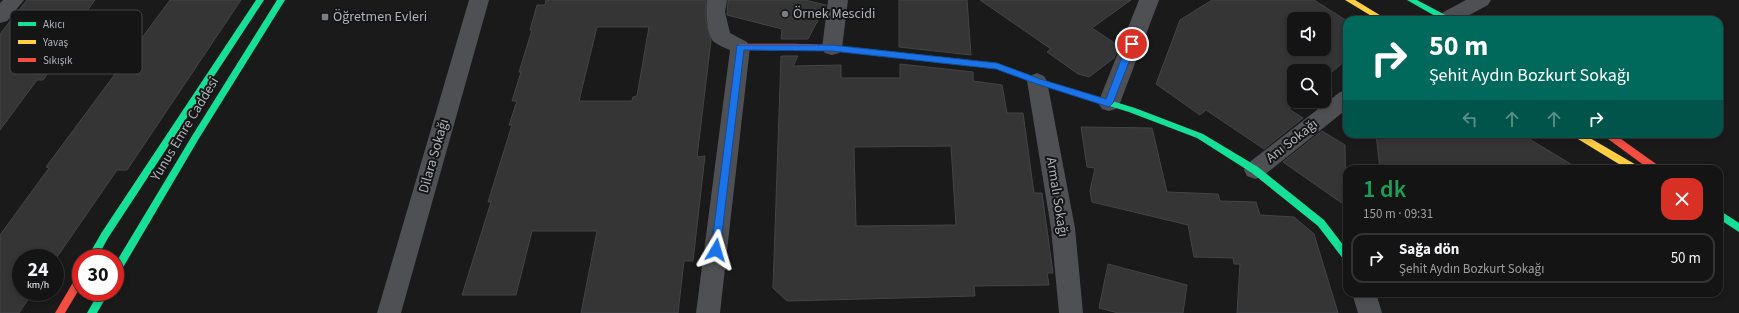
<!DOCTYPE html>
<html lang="tr">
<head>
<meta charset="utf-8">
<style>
  :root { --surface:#141414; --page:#1d1d1d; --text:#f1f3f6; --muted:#9d9ea0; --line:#333334 }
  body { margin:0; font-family:"Source Sans 3",sans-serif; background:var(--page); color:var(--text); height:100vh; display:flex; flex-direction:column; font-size:15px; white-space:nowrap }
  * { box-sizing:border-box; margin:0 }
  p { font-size:13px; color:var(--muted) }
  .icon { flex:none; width:22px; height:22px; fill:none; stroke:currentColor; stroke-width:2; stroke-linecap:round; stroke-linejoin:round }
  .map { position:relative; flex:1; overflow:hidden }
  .details { position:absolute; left:1343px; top:165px; width:380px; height:132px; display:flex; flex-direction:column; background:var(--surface); border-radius:12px; box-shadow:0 2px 6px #0003,0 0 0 1px var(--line) }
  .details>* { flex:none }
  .top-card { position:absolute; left:1343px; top:16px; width:380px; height:122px; border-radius:12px; box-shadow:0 2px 6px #0003,0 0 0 1px var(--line); background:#00695c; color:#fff; overflow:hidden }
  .tools { position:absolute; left:1287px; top:12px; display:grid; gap:8px }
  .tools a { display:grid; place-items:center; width:44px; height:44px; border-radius:8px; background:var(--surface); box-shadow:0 2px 6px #0003,0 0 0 1px var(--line); font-size:20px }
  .speed { position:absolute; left:12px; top:249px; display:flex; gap:8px; font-size:20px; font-weight:700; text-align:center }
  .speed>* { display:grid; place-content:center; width:52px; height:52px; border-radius:50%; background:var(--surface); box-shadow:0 2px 6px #0003,0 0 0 1px var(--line); line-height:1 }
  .speed small { font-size:10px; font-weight:400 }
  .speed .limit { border:6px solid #d22; background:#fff; color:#111 }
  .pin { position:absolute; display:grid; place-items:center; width:34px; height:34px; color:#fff; margin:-17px; border:2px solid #fff; border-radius:50%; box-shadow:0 1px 4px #0007 }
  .me { position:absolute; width:44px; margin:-22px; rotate:7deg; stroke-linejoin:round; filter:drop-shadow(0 0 3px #0008) }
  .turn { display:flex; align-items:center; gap:14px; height:84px; padding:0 20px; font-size:18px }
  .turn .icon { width:52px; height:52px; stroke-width:2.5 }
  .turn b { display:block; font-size:28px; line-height:34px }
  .lanes { display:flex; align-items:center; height:38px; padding:0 20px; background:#0003; justify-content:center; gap:20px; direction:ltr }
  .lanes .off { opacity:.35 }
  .round { display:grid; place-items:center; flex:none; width:42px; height:42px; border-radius:12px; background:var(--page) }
  .headline { display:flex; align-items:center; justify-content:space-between; height:68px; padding:0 20px }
  h1 { font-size:24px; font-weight:600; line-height:30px; color:#1e9e55 }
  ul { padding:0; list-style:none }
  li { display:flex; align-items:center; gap:12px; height:50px; margin:0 8px 6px; padding:0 12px; border:2px solid var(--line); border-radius:12px }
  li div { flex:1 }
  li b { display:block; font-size:15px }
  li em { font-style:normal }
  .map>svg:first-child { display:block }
</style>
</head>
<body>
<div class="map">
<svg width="1739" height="313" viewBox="0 0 1739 313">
  <rect width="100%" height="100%" fill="#1a1a1b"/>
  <g fill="#353536" stroke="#434447" fill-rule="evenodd">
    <polygon points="27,0 95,0 74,28 81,28 43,80 37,80 0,130 0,34"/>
    <polygon points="170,0 241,0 127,170 117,170 55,260 55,258 21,258 21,292 33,292 19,313 0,313 0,235 49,168 46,167"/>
    <path d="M546,0H706V21L711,40L697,157L705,156L693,261H684L678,313H581L597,231H532L516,295H462L491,202H488L512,125H509L517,101H512L521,72H519L532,30H530L537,5H545ZM597,27H649L637,96L633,97L632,101H579Z"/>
    <polygon points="728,0 805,0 826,5 808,39 781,39 782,29 727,15"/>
    <polygon points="899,0 967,0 971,55 899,47"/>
    <polygon points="980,0 1131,0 1092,28 1119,46 1114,58 1089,77 1078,74 1047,52 1051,49"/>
    <path d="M1212,0H1314L1347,21V59L1324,79V71H1294V101H1299L1289,109L1303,118L1264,149L1206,110L1200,115L1156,84L1180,20ZM1294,19H1324V49H1294Z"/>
    <path d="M781,56H798L793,66L841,65V78H900V64L973,72V81L1002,85L1007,113H1023L1034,193H1042L1053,273H1047L1049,285L974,286L975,296L787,301L773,288ZM951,146L956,225L856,226L854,147Z"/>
    <polygon points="1081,127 1152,128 1167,192 1218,194 1220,201 1256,202 1260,215 1294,217 1314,234 1338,313 1237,313 1240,264 1234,264 1233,258 1194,257 1188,225 1092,202 1090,191 1095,168 1087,167"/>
    <polygon points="1322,131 1345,145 1346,206 1283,162"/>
    <polygon points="1376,134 1521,134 1579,169 1380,169"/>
    <polygon points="1108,264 1187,285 1183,313 1118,313 1099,308"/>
  </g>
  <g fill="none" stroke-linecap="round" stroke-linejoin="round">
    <g fill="#4f5053" fill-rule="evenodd">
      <polygon points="3,0 24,0 7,21 0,23 0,3"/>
      <polygon points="469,0 489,0 401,313 377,313"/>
      <path d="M707,0H727L725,12L730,33L747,42L750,47L720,313H696L730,50C725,48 717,45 713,41C706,31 706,11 707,0Z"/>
      <polygon points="828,0 848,0 842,48 839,53 832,55 825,53 822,48"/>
      <polygon points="1139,0 1159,0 1120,103 1116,109 1109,111 1102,109 1098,103"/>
      <polygon points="1466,0 1491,0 1488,5 1460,20 1435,20 1438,15"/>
      <polygon points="1037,73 1044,76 1047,81 1075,228 1083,313 1059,313 1051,228 1027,81 1030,76"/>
      <polygon points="1347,90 1347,109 1263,176 1255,179 1247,176 1244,170 1247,164 1340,92"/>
      <polygon points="1352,293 1376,293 1382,313 1358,313"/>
    </g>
    <g fill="#16e098" fill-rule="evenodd">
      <polygon points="256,0 264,0 108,238 97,258 87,258 102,232"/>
      <polygon points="277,0 285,0 198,140 118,276 115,277 115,264 192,136"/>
      <polygon points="1407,0 1417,0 1451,18 1452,20 1442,20"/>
      <polygon points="851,47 997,63 1040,79 1135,108 1203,134 1258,167 1324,220 1347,250 1347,261 1344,260 1318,226 1252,173 1197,138 1129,112 1034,83 996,69 851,53 847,50"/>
      <polygon points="1719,210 1739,223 1739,232 1719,219"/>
      <polygon points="99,292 109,292 97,313 87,313"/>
    </g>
    <g fill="#ffcf43" fill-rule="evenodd">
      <polygon points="1345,0 1355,0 1388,20 1378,20"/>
      <polygon points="1572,134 1583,134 1638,166 1640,169 1627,169 1573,136"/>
    </g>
    <g fill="#f24e42" fill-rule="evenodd">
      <path d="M740,44C756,44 849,42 855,50L851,53L832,51L740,50L736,47Z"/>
      <polygon points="1603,134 1614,134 1659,166 1661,169 1649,169 1604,136"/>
      <polygon points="81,273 81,286 65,313 55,313 78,274"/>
    </g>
  </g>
  <polygon fill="#1a73e8" stroke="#114b97" points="1132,41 1136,44 1113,103 1109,107 1034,83 996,69 832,51 744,50 720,250 719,253 716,254 712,253 711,250 737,45 832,45 997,63 1040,79 1106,99 1127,44"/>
  <g fill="#7a7d82" stroke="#151516" stroke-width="1.5">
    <circle cx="785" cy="14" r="4"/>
    <rect x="321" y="13" width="8" height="8" rx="2"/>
  </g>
  <g text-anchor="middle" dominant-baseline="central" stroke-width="4" stroke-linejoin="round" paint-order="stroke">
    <g font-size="14" fill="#adb2ba" stroke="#151516" text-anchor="start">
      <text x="793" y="14">Örnek Mescidi</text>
      <text x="333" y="17">Öğretmen Evleri</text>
    </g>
    <g font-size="14" fill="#adb2ba" stroke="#151516">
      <text transform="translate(185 129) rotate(-59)">Yunus Emre Caddesi</text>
      <text transform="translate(1292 141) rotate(-38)">Anı Sokağı</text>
      <text transform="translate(434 156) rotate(-74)">Dilara Sokağı</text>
      <text transform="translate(1057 197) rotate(81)">Armalı Sokağı</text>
    </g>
  </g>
  <rect x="10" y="10" width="132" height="64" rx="6" fill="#151516" stroke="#434447" stroke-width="1"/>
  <rect x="18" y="22" width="18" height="4" fill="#16e098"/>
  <rect x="18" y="40" width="18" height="4" fill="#ffcf43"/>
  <rect x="18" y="58" width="18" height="4" fill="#f24e42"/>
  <g font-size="11" fill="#adb2ba">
    <text x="43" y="28">Akıcı</text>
    <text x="43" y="46">Yavaş</text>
    <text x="43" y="64">Sıkışık</text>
  </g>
</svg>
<div class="tools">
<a><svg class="icon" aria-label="sound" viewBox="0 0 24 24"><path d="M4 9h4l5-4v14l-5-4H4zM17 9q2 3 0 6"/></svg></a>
<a><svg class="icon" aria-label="search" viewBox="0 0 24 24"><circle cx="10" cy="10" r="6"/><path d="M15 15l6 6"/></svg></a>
</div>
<div class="speed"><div>24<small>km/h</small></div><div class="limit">30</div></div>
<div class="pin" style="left:1132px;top:44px;background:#d93025"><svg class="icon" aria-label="arrive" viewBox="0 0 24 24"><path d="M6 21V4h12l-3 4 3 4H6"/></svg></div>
<svg class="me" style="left:716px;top:250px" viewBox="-20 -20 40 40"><path d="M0-17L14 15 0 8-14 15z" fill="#1a73e8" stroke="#fff" stroke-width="4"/></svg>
<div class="top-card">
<div class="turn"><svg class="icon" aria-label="right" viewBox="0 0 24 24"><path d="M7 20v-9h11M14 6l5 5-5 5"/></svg><div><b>50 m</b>Şehit Aydın Bozkurt Sokağı</div></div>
<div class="lanes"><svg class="icon off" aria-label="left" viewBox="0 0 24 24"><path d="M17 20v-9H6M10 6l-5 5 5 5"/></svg><svg class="icon off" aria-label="ahead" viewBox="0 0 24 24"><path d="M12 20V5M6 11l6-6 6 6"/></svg><svg class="icon off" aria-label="ahead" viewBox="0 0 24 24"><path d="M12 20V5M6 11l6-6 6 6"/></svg><svg class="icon" aria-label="right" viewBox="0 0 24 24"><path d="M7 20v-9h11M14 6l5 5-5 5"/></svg></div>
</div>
<section class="details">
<div class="headline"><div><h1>1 dk</h1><p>150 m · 09:31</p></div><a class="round" style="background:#d93025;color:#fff"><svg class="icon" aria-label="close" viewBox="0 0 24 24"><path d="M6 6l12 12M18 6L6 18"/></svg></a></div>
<ul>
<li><svg class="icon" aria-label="right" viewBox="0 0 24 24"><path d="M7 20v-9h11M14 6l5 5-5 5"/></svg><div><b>Sağa dön</b><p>Şehit Aydın Bozkurt Sokağı</p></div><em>50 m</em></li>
</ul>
</section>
</div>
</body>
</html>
